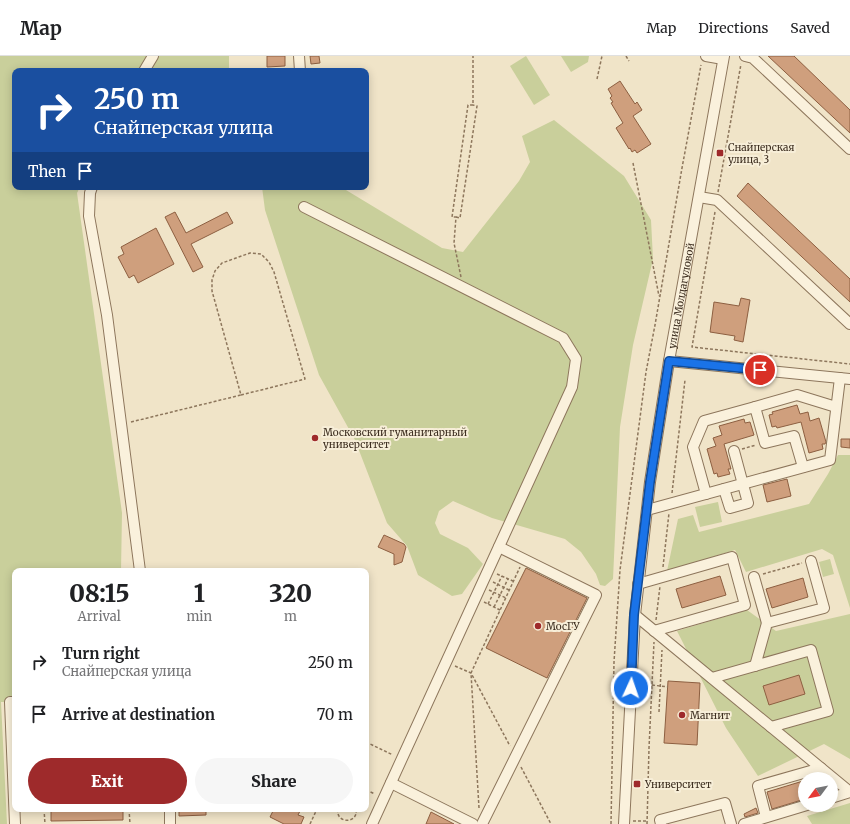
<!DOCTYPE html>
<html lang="en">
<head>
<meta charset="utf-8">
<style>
  :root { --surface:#fff; --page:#f6f6f6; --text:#202124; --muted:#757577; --line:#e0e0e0; --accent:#9e2a2b }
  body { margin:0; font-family:Merriweather,serif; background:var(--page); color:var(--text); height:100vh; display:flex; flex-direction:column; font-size:15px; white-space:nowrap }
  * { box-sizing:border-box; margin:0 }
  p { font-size:13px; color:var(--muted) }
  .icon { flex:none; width:22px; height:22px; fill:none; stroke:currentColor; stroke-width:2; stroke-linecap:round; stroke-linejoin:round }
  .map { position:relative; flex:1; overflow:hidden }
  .details { position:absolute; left:12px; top:512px; width:357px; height:244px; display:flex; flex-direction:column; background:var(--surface); border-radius:8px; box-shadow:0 2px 10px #0003 }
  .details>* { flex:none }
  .banner { position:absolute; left:12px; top:12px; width:357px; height:122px; border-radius:8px; box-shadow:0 2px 10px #0003; background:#1a4fa0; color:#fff; overflow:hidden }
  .needle { width:26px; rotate:238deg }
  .controls { position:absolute; left:798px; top:716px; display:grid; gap:8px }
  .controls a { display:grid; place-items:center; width:40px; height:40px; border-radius:50%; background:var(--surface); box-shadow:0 2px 10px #0003; font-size:20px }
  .pin { position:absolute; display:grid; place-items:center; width:34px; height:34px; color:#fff; margin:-17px; border:2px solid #fff; border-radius:50%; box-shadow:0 1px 4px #0007 }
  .me { position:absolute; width:44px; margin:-22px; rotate:3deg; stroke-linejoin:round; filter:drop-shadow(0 0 3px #0008) }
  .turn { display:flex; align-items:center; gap:14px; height:84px; padding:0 16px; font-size:18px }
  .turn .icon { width:52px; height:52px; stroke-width:2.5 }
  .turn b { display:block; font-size:28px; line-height:34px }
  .then { display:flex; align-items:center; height:38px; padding:0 16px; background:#0003; gap:8px; font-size:15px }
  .eta { display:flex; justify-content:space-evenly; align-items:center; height:68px; text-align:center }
  .eta b { font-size:24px; font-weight:800; line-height:28px }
  .primary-button { display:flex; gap:8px; margin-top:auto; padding:8px 16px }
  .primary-button a { flex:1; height:46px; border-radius:24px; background:var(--accent); color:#fff; font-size:16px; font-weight:800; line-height:46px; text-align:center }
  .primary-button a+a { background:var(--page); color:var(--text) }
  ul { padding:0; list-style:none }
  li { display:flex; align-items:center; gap:12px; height:52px; padding:0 16px }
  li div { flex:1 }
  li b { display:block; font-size:15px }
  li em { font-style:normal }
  header { display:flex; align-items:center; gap:24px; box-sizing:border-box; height:56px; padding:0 20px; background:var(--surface); border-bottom:1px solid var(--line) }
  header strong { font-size:19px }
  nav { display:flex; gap:22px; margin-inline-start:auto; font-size:14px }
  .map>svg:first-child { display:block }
</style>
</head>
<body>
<header>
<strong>Map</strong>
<nav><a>Map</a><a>Directions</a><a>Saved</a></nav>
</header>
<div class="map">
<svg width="850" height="768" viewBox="0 0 850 768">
  <rect width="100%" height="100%" fill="#f0e4c8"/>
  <g fill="#c9cf9b">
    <polygon points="0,0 229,0 229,15 15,15 15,131 80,131 77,137 122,457 121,515 15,515 15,646 1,646 7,768 0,768"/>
    <polygon points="526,0 550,39 534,49 510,10"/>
    <polygon points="561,0 589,0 588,6 571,16"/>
    <polygon points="554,64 624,120 651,164 653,203 633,289 620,371 613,523 605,530 600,529 596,518 581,496 565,483 492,462 453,445 439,455 435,467 440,478 468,492 483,508 462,538 452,540 418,519 407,490 387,467 355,384 319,319 265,154 262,131 341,131 442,192 463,196 519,125 530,106 522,80"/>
    <polygon points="838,399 850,399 850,552 833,499 822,493 746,516 735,494 667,515 678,463 693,459 699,476 809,448 828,418"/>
    <polygon points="718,446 722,466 700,471 695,451"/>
    <polygon points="830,503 834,518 823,521 819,506"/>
    <polygon points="747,554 776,575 850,558 850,703 824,688 758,720 726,672 677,575"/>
    <polygon points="850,747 850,768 812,768 807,760"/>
  </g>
  <g fill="#cf9f7d" stroke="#8d5f41">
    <polygon points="267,0 285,0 285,10 267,11"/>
    <polygon points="310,0 319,0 320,7 311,8"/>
    <polygon points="768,0 794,0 850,54 850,77"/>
    <polygon points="620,25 635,48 637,46 642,54 633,60 651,88 637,97 635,94 632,96 630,92 629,93 616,72 623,67 611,47 613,46 610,42 612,40 608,33"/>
    <polygon points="748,127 850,223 850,246 737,140"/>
    <polygon points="175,156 186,177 227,156 233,167 191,188 203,211 193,216 165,161"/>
    <polygon points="156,172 174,208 138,227 134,219 129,222 118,201 124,198 121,191"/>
    <polygon points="741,242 750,244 743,286 734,284 735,280 710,276 714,246 739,250"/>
    <polygon points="797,349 800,358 808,356 810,365 819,362 826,386 825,388 822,388 823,393 809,397 801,366 777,372 776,370 772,371 769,359 773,358 772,356"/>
    <polygon points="744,363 745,367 750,366 754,379 724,388 731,413 728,413 730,418 718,421 717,417 714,418 707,393 716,390 713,382 722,379 719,370"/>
    <polygon points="841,383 850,383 850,392 841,391"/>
    <polygon points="787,423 791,440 767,446 763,429"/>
    <polygon points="384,479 404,488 406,491 402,506 394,509 394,498 378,491"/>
    <polygon points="526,512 587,542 547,622 486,592"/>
    <polygon points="720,520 726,539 682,552 676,533"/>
    <polygon points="803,522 808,541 772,552 766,533"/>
    <polygon points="799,619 805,638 769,649 763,630"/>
    <polygon points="668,625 700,627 697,689 664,687"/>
    <polygon points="803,725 805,730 805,743 772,753 767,736"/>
    <polygon points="756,752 758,757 745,761 744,758"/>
    <polygon points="51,753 123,753 123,764 51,765"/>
    <polygon points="179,753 206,753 206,759 179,760"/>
    <polygon points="274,753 301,753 298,759 304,761 301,768 284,768 270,761"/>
    <polygon points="431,756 454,768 426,768"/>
  </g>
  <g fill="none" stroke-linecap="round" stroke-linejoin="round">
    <g stroke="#8d765c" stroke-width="12">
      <g id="minor">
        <polyline points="299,0 300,15"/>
        <polyline points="706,0 723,3"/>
        <polyline points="745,0 753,2 850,93"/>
        <polyline points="144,15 153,0"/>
        <polyline points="92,131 90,137 89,160 107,259 140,515"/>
        <polyline points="699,141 717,144 850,268"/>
        <polyline points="304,151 563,282 576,303 572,331 372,768"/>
        <polyline points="669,305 850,323"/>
        <polyline points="755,351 797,339 836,351"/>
        <polyline points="724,433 730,452 748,447 734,395"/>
        <polyline points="706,438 693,391 704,365 755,351 765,387 794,380 803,411"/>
        <polyline points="647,454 830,404 840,322"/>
        <polyline points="754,521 767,567"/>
        <polyline points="638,528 732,501 745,549 654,575"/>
        <polyline points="635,559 850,736"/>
        <polyline points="755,610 767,567 824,552 811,505"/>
        <polyline points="712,622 811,594 828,655 771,671"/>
        <polyline points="15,646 10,646 15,768"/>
        <polyline points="391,727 473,768"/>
        <polyline points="831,742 850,736"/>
        <polyline points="170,753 170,768"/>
        <polyline points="766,761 758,730 821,712"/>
        <polyline points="482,768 596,539 499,491"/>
        <path id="s1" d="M624,768L635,559L650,426L669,305L724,0"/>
        <polyline points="661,768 660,764 725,747 731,768"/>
        <polyline points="744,768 807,749"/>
      </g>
    </g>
    <g stroke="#8d765c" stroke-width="1.5" stroke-dasharray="3 2" stroke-linecap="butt">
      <polyline points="626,0 629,5"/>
      <polyline points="597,23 602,0"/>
      <polyline points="633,107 659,240"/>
      <polyline points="718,136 741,8"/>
      <polyline points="715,156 692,291 850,308"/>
      <polyline points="456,161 460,162 477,50 473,49"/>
      <polyline points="461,221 454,187 456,161 452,161 468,49 473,49 473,0"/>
      <polyline points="131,366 241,339 212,235 212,224 215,215 222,207 250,197 261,198 269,206 274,216 305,323 241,339"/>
      <polyline points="742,393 756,389"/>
      <polyline points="672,437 685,324"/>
      <polyline points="663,511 669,457"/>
      <polyline points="497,518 513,525"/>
      <polyline points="763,518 802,507"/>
      <polyline points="493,526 509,534"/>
      <polyline points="489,534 506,542"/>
      <polyline points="484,546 500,554"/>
      <polyline points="488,548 502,520"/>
      <polyline points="494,551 508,523"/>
      <polyline points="656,564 660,530"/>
      <polyline points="455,610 471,617 510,690"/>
      <polyline points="652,629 668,631"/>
      <polyline points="659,656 662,594"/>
      <polyline points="366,686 393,699"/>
      <polyline points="521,711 551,768"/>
      <polyline points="366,734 375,738"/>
      <polyline points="479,752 471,617 520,511"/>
      <polyline points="44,753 45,768"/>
      <polyline points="129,753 130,768"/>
      <path d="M338,753C335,768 359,768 356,753"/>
      <polyline points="633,765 647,765"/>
      <polyline points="310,768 317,753"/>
      <polyline points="611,768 614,606 620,514 646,316 655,269 682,112 701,9"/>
      <polyline points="647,768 649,692 654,586"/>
    </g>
    <use href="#minor" stroke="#faf1dc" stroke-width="10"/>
  </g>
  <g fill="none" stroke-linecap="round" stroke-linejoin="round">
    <g stroke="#114b97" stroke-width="10">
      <polyline id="route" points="631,632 634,559 650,426 669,305 760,314"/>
    </g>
    <use href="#route" stroke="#1a73e8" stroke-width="7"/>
  </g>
  <g fill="#9e2a2b" stroke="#f7eed8" stroke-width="1.5">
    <rect x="716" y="93" width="8" height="8" rx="2"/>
    <circle cx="315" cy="382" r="4"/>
    <circle cx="538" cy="570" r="4"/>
    <circle cx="682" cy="659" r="4"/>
    <rect x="633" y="724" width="8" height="8" rx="2"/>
  </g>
  <g text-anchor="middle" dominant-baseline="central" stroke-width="4" stroke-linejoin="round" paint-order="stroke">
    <g font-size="10" fill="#3d2e20" stroke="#f7eed8" text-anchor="start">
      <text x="728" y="91">Снайперская<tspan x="728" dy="12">улица, 3</tspan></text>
      <text x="323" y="376">Московский гуманитарный<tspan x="323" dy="12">университет</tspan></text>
      <text x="546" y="570">МосГУ</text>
      <text x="690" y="659">Магнит</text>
      <text x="645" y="728">Университет</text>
    </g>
    <g font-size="10" fill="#3d2e20" stroke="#f7eed8">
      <text stroke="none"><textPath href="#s1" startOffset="532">улица Молдагуловой</textPath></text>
    </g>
  </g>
</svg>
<div class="controls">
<a><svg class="needle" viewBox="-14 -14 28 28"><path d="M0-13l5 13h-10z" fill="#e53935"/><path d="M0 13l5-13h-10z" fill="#757577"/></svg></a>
</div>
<div class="pin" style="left:760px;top:314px;background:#d93025"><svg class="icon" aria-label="arrive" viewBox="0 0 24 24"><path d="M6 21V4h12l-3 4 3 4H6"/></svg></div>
<svg class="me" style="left:631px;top:632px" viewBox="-20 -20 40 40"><circle r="17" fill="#1a73e8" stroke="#fff" stroke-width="3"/><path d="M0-11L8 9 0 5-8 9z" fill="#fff"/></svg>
<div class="banner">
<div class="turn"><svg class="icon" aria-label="right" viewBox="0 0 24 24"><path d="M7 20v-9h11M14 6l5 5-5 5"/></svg><div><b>250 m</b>Снайперская улица</div></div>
<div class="then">Then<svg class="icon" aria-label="arrive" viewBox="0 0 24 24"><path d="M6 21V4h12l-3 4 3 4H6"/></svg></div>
</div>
<section class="details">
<div class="eta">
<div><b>08:15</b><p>Arrival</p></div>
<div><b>1</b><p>min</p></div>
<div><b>320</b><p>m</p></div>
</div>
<ul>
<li><svg class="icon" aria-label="right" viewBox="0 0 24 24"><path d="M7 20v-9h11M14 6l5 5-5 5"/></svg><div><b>Turn right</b><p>Снайперская улица</p></div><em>250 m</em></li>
<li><svg class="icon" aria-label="arrive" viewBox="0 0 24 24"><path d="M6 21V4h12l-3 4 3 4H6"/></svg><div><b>Arrive at destination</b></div><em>70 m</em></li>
</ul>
<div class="primary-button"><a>Exit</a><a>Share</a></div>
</section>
</div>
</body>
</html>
